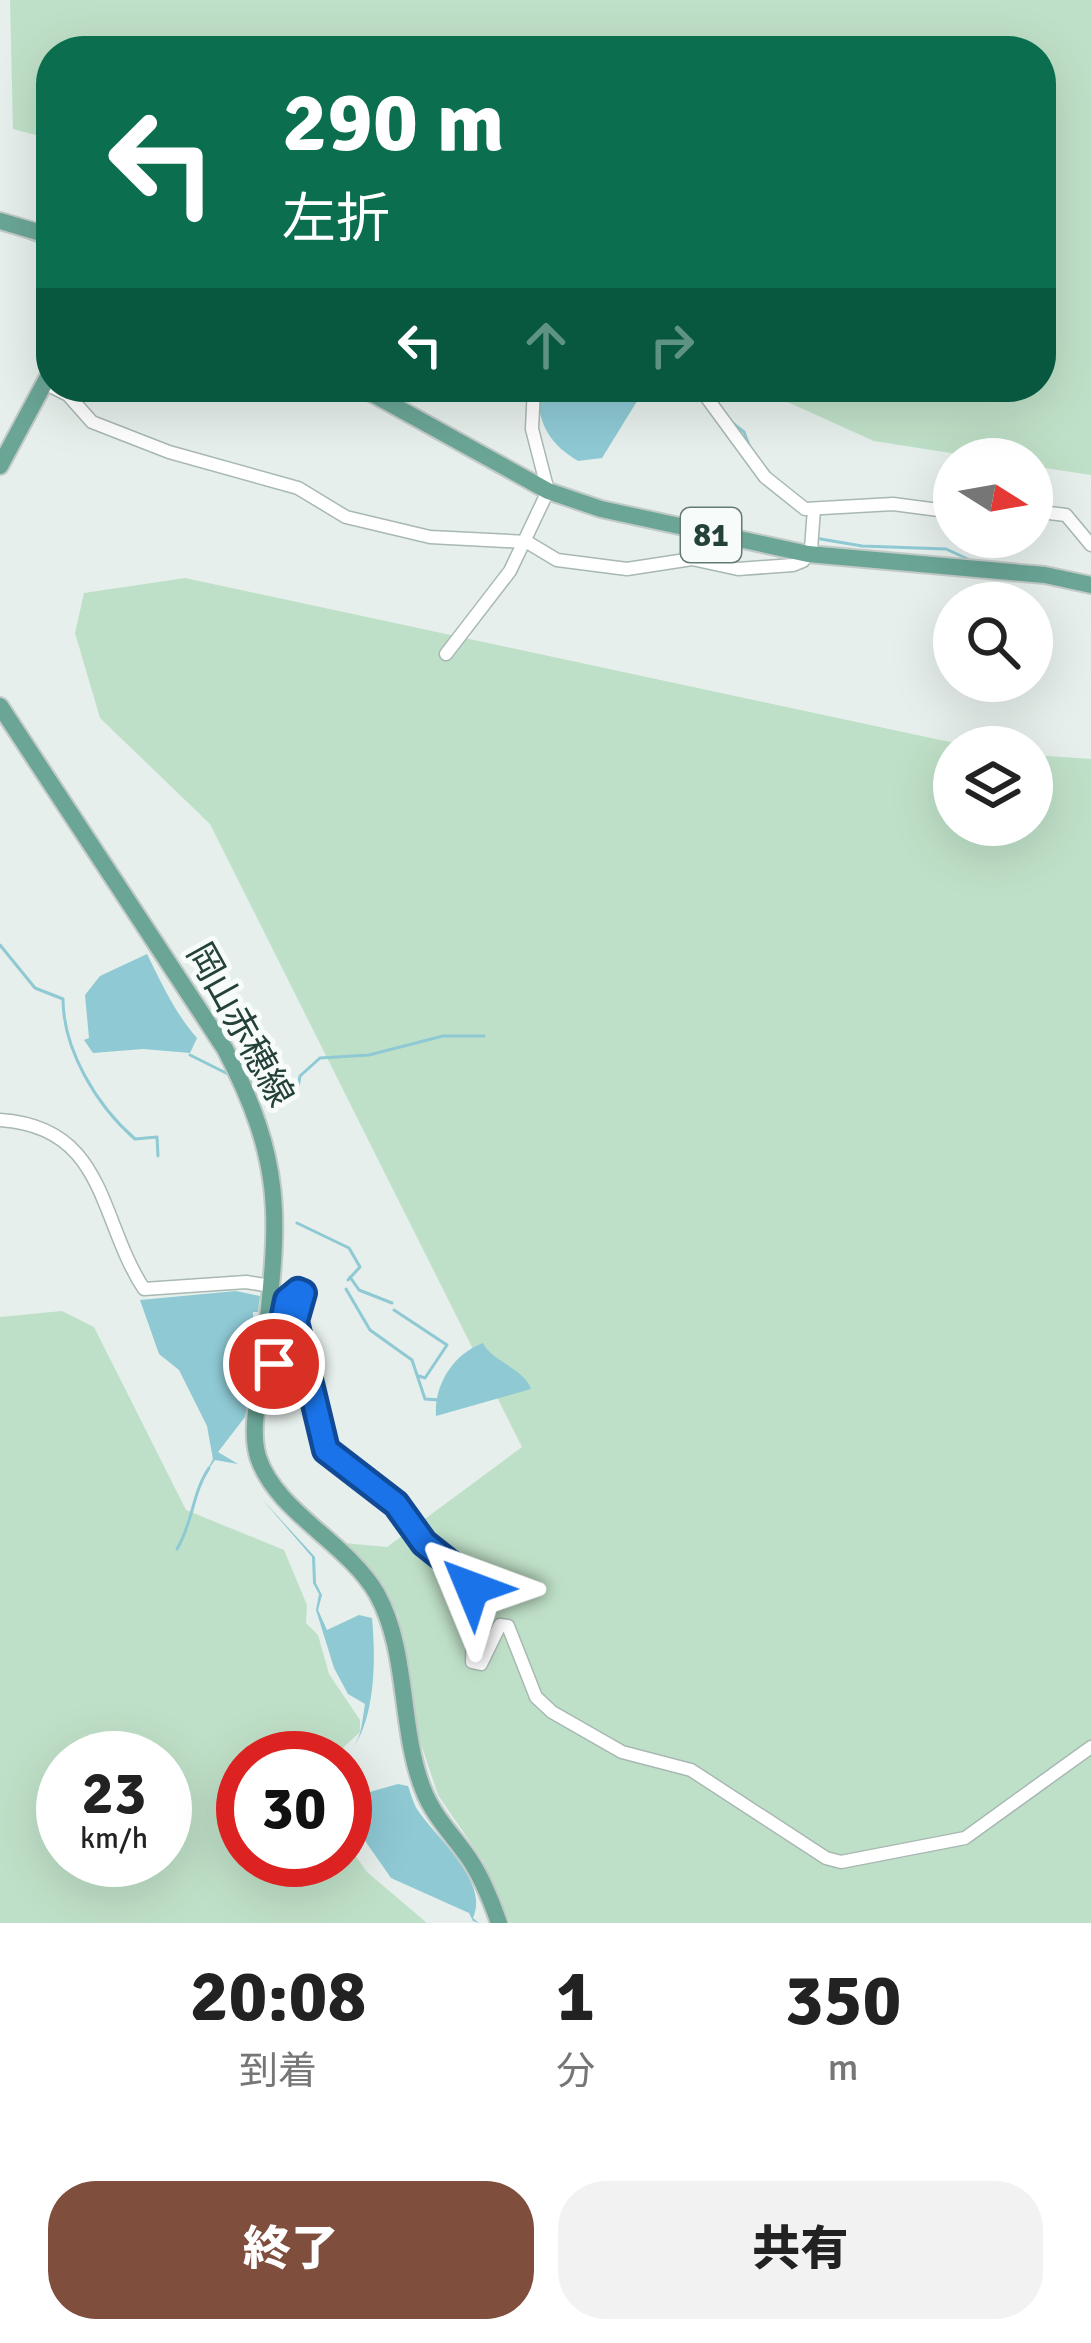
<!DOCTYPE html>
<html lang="ja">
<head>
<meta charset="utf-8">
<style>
  :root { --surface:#fff; --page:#f2f2f2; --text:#222; --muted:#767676; --accent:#804e3d }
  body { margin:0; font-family:Signika,"Noto Sans JP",sans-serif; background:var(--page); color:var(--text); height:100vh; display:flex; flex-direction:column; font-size:45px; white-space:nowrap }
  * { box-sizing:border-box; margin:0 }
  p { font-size:39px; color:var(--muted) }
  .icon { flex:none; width:66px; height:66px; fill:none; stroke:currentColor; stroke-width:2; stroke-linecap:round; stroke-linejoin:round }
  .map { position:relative; height:1923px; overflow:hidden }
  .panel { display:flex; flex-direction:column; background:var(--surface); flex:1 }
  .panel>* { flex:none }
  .guide { position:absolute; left:36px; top:36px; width:1020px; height:366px; border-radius:48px; box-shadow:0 12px 48px #0002; background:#0b6e4f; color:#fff; overflow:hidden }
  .needle { width:78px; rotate:101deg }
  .fabs { position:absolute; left:933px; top:438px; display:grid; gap:24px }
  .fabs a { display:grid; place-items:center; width:120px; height:120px; border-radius:50%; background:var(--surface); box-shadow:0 12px 48px #0002; font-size:60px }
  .speed { position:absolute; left:36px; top:1731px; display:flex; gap:24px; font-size:60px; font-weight:700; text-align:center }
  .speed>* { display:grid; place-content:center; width:156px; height:156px; border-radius:50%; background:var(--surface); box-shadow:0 12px 48px #0002; line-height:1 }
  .speed small { font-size:30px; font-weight:400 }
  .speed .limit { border:18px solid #d22; background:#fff; color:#111 }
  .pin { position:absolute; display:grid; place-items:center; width:102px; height:102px; color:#fff; margin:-51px; border:6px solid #fff; border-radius:50%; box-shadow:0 3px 12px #0007 }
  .me { position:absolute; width:132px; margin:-66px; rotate:314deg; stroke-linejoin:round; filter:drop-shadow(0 0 9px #0008) }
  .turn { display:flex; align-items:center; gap:42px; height:252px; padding:0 48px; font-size:54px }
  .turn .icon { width:156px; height:156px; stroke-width:2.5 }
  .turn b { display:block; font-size:84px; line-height:102px }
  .lanes { display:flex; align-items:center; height:114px; padding:0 48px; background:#0003; justify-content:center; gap:60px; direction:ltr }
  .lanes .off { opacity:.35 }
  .eta { display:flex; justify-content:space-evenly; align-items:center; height:204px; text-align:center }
  .eta b { font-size:72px; font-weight:800; line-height:84px }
  .button { display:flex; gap:24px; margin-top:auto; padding:24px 48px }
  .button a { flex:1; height:138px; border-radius:48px; background:var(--accent); color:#fff; font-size:48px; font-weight:800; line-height:138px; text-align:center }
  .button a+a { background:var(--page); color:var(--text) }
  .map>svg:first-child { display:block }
</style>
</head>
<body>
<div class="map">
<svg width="1091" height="1923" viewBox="0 0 1091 1923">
  <rect width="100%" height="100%" fill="#e6efeb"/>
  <g fill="#bfe0c8" fill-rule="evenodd">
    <polygon points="10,0 1091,0 1091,475 1032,466 1032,459 989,459 874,441 754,387 1041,387 1041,51 51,51 51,139 13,129"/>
    <polygon points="185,578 973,747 954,747 954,825 1032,825 1032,755 1091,759 1091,1923 510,1923 483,1861 438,1795 419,1738 398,1615 344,1543 387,1547 522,1447 210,824 100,718 75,633 84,593"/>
    <path d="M62,1311L94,1327L186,1510L284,1550L307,1605L306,1623L318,1635L329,1674L360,1720V1732L332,1758H243V1860H345V1841L367,1872L427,1923H0V1317ZM63,1758H165V1860H63Z"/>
  </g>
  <g fill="#8ec9d4">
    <path d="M599,392L639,398L602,458L578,461C551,445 538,425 538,393Z"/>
    <path d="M147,954C160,980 174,1012 197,1038L190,1053L143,1049L93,1053L84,1040L89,1038L85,995L100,976Z"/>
    <polygon points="236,1291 260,1296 258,1312 253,1312 253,1372 245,1417 218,1452 238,1464 215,1460 205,1474 213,1459 207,1426 179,1370 159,1354 140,1300"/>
    <path d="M483,1343C491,1361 525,1369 531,1389L436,1416C434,1385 453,1354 483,1343Z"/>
    <path d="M261,1498L315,1557L316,1583L322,1595L318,1610L327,1630L359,1615L372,1618C376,1661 376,1727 345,1758C362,1740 361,1728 365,1704L348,1694L334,1668L316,1610L319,1594L313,1583L312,1557Z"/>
    <path d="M398,1784L408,1786C411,1794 414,1806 419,1812C437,1838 490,1883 473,1918L479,1923L473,1921L469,1913L391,1878L345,1812V1799Z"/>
  </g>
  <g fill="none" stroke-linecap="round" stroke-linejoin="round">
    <g stroke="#8ec9d4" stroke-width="3">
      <polyline points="21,235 36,241"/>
      <polyline points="730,421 744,432 749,445"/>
      <polyline points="815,538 862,546 946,549 970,560"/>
      <path d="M0,945L35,988L63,999C63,1050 97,1106 135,1139L157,1137L158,1156"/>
      <polyline points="190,1055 228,1074"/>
      <polyline points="249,1080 298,1087 300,1076 320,1058 369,1055 443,1036 484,1036"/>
      <polyline points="297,1223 349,1248 360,1267 348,1280"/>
      <polyline points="350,1277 359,1290 392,1303"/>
      <polyline points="346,1289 370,1330 412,1360 425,1399 439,1400"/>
      <polyline points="394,1310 447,1345 425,1378 419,1376"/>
      <path d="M177,1549C193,1523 192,1493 209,1468"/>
    </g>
    <g stroke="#a8b8b2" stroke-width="15">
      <g id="minor">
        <polyline points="52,387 68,395 92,422 169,452 298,488 346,517 430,537 527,542 557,560 627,569 692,559 738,569 793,565 803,561 811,549 814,509"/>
        <polyline points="699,387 765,477 805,509 893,504 954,512"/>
        <polyline points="1032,511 1066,515 1091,545"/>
        <polyline points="446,654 510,571 548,491 532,429 534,387"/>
        <path d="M0,1120C107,1127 98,1219 144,1289L246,1282L271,1286"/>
        <polyline points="263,1371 274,1364 287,1300 298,1291 303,1293 295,1321 320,1438 334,1460 396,1505 424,1543 463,1574 474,1596 472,1662 481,1664 500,1625 508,1626 536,1697 552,1712 622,1752 691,1770 826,1858 841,1862 965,1838 1091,1747"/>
      </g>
    </g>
    <g stroke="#c2cac8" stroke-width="20">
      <g id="major">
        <polyline points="0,221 51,236"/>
        <polyline points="360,387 548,491 601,509 808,554 1045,575 1091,585"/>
        <polyline points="0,466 51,371"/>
        <path d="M0,706L225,1049C289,1172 277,1225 264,1358C261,1390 249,1426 258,1457C276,1512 348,1543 377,1594C409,1652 399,1728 423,1789C433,1816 452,1834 468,1857C482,1877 491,1900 499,1923"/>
      </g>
    </g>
    <use href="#minor" stroke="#fff" stroke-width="12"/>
    <use href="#major" stroke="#6aa596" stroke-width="16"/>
  </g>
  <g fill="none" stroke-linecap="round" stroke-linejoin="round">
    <g stroke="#114b97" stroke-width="30">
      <polyline id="route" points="274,1364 287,1300 298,1291 303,1293 295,1321 326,1450 396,1504 424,1543 463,1574 472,1588"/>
    </g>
    <use href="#route" stroke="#1a73e8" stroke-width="21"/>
  </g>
  <g text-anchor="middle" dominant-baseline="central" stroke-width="10" stroke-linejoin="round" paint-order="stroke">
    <rect fill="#f7fbf9" stroke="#637a73" stroke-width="3" x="681" y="508" width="60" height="54" rx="9"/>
    <g font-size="33" font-weight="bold" fill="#24423a">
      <text x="711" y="535">81</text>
    </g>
    <g font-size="36" fill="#24423a" stroke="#f7fbf9">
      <text transform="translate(240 1025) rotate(61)">岡山赤穂線</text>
    </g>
  </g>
</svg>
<div class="fabs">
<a><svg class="needle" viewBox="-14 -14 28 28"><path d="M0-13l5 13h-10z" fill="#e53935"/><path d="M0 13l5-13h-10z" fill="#767676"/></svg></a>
<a><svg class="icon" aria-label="search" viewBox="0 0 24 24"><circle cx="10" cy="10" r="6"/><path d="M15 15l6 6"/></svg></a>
<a><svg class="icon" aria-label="layers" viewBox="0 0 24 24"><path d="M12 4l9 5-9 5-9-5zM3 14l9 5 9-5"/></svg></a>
</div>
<div class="speed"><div>23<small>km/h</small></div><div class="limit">30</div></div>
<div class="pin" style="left:274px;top:1364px;background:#d93025"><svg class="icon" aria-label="arrive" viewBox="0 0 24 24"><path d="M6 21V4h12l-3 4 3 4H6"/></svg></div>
<svg class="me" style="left:472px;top:1588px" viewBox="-20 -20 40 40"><path d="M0-17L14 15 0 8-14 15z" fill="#1a73e8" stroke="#fff" stroke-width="4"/></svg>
<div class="guide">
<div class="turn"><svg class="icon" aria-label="left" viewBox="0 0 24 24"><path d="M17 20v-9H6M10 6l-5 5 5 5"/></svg><div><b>290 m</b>左折</div></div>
<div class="lanes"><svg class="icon" aria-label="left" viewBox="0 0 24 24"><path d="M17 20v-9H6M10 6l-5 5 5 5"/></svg><svg class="icon off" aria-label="ahead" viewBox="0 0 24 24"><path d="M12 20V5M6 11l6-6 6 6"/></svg><svg class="icon off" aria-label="right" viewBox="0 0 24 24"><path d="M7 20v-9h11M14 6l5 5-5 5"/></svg></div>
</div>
</div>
<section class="panel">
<div class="eta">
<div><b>20:08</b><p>到着</p></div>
<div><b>1</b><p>分</p></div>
<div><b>350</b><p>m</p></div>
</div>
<div class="button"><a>終了</a><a>共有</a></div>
</section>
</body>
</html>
